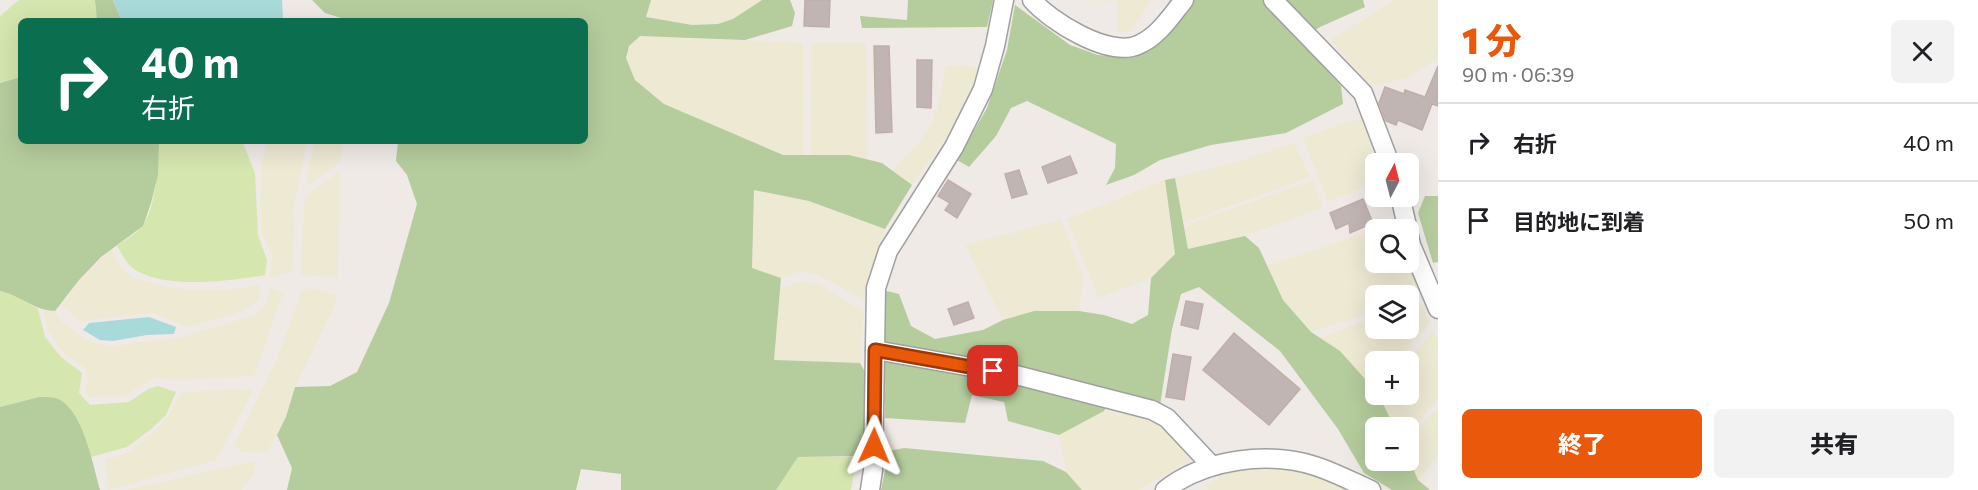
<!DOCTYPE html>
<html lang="ja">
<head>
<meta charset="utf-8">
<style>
  :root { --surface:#fff; --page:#f2f2f2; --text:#202124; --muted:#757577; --line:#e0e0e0; --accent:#ea580c }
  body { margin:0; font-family:Commissioner,"Noto Sans JP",sans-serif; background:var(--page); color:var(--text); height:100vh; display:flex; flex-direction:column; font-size:22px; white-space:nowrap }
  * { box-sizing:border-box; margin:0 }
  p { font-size:20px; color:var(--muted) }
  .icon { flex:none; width:33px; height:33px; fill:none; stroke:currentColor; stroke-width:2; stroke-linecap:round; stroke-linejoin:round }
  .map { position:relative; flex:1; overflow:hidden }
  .sheet { display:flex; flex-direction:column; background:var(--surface); width:540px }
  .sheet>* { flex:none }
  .top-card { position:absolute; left:18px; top:18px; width:570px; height:126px; border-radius:9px; box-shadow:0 6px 24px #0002; background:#0b6e4f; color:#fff; overflow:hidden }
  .needle { width:39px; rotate:7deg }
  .tools { position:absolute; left:1365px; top:153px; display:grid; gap:12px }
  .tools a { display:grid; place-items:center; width:54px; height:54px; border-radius:9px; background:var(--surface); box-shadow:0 6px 24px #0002; font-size:30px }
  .pin { position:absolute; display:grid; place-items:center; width:51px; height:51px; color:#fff; margin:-26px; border-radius:12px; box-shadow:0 3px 9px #0006 }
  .me { position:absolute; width:66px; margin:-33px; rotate:1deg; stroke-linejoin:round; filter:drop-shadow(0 0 4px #0008) }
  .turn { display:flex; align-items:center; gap:21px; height:126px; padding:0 24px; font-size:27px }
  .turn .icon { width:78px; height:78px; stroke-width:2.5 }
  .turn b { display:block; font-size:42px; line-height:51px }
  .round { display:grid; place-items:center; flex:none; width:63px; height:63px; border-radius:9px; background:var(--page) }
  .head { display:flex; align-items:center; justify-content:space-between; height:102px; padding:0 24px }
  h1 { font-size:36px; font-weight:800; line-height:45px; color:var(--accent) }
  .primary-button { display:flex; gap:12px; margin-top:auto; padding:12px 24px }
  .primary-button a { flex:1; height:69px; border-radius:9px; background:var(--accent); color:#fff; font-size:24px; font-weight:800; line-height:69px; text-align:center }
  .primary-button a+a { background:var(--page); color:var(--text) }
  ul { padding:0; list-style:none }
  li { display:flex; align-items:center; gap:18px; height:78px; padding:0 24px; border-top:2px solid var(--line) }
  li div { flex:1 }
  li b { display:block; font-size:22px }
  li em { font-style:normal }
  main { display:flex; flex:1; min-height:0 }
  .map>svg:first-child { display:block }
</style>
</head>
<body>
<main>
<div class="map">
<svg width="1438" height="490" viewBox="0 0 1438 490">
  <rect width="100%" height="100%" fill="#efeae6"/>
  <g fill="#ede9d3">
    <polygon points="651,0 762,0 733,19 718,24 692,25 645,17"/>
    <polygon points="1077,0 1151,0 1131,31 1118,33 1117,1"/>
    <polygon points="1395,0 1438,0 1438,58 1407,78 1371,86 1331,40"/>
    <polygon points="640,36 803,43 803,155 783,155 664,104 635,80 626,58 629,46"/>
    <polygon points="812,43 866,43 868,159 849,155 810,155"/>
    <polygon points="965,65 977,68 977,82 964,107 942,143 912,185 892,170 918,144 933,121 943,86 945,67"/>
    <polygon points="1365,120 1375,169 1375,179 1371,185 1328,201 1303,138 1350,121"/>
    <polygon points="268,141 307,141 293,212 295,222 292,271 270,278 272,255 262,234 260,202 262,161"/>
    <polygon points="314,141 343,141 340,162 306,187"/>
    <polygon points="1294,143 1310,177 1183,223 1175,178 1240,161"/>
    <polygon points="340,172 340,208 337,277 301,275 305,196"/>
    <polygon points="1165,180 1175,254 1151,278 1099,298 1067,219"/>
    <polygon points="1313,180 1322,208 1245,236 1188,250 1183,226"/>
    <polygon points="754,189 809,201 885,229 869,273 863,299 816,274 798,272 781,278 752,268"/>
    <polygon points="1061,220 1083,277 1079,311 1034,311 1003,320 965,245"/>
    <polygon points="1375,230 1376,262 1408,263 1420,296 1409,300 1408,296 1376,296 1375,311 1311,332 1283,300 1267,266"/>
    <polygon points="111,249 122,270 133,278 160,286 189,290 226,290 259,285 260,295 257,301 242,311 189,327 152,313 82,321 75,318 62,305 79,280"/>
    <polygon points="799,282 819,284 864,312 860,363 774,360 780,288"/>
    <polygon points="271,288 283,293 254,376 175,380 155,378 124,396 89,397 85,391 88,379 86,369 63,352 48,331 43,311 55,311 61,321 85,339 108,347 182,337 256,315 266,304"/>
    <polygon points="312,288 336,295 336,303 295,387 286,417 268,451 242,452 234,446 277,359 302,290"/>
    <polygon points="1419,301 1430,323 1396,361 1376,362 1375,385 1373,387 1340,351 1320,338 1375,317 1376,328 1408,328 1409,305"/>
    <polygon points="1432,333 1438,338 1438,398 1409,433 1408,428 1394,427 1379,395 1408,394 1407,361"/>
    <polygon points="228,389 253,390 216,460 108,490 105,459 117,457 132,450 155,431 169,415 181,393"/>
    <polygon points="1438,407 1438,455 1418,480 1409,459 1408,440"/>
    <polygon points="1104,411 1137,416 1161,425 1191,460 1138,490 1082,490 1066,472 1059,435"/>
    <polygon points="255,461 254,474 240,490 126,490"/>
    <polygon points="1287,469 1315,477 1347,490 1209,490 1205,486 1225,473 1238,470"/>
  </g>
  <g fill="#d6e6af">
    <polygon points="19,0 95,0 97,21 21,21 21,77 0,83 0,16"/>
    <path d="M159,141H242L255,173L258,235L267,260L265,275C230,281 169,289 137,271C127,265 123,256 117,246C125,240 138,233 143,225C157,204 158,165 159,141Z"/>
    <polygon points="0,291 13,294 38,309 45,337 61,357 82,373 79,393 90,405 129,402 148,389 158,386 176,392 166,415 150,430 127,447 91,457 87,443 39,397 0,407"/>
    <polygon points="798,457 857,457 851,490 776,490"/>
  </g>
  <g fill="#b5cc9d">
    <polygon points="95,0 113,0 122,21 97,21"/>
    <polygon points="312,0 651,0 646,17 692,25 718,24 733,19 762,0 790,0 795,13 792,26 745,40 640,36 629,46 626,58 635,80 664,104 783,155 849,155 882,163 912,185 885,229 809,201 754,190 752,268 781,278 774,360 860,363 869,379 865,456 798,457 776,490 621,490 621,474 581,469 576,490 287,490 292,468 277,435 286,417 295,387 330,386 357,372 389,303 417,204 407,175 396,161 398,141 585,141 585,21 351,21 325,13"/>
    <polygon points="908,0 993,0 993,1 987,27 862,28 860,16 907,20"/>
    <polygon points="1170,0 1363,0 1365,7 1320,27 1299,39 1341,86 1343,104 1286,133 1211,145 1160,160 1134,175 1106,185 1115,168 1116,144 1027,101 1011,108 996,136 969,167 957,160 987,108 1007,50 1015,5 1070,45 1098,55 1128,58 1145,45"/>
    <path d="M21,77V141H159L158,175L151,203L143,226L101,257L79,280L55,311C35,311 20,295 0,291V83Z"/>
    <polygon points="1175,178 1188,249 1245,236 1259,248 1283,300 1311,332 1340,351 1375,390 1376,394 1379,395 1394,427 1376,428 1376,460 1408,460 1409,459 1418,480 1430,490 1392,490 1364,473 1338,429 1280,351 1199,287 1181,294 1172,329 1160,405 1115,393 1104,411 1059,435 1008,421 1004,402 972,395 965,423 885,418 882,300 887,291 899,294 911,326 935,339 983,330 1003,320 1034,311 1079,311 1104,315 1132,324 1148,315 1151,278 1175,254 1165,180"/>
    <polygon points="1425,196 1438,196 1438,262 1433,263 1418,213"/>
    <path d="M39,397C45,397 53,397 58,399C83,410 93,465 100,490H0V407Z"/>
    <polygon points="904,448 1043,461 1066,472 1082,490 881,490 889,451"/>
  </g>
  <g fill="#a9dada">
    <polygon points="113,0 282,0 283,21 122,21"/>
    <polygon points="149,317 176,327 174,334 147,335 113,341 100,340 83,330 89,323"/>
  </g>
  <g fill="#c0b5b3" stroke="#c0aea9" stroke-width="1.5">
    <polygon points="805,0 830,0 829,27 804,26"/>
    <polygon points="874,46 889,46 892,132 876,133"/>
    <polygon points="917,60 932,60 931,108 917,107"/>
    <polygon points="1438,66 1438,106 1432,104 1422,130 1398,120 1396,125 1386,121 1379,103 1385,87 1404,94 1405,90 1425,97"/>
    <polygon points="1070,156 1077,173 1048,183 1042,167"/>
    <polygon points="1019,170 1027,194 1012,198 1005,174"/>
    <polygon points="948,180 971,194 957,218 945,210 950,203 938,196"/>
    <polygon points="1363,199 1373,223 1350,233 1349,223 1336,229 1330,213"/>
    <polygon points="1186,301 1203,304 1198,329 1181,325"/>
    <polygon points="968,302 974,318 954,325 948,309"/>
    <polygon points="1234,333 1300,389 1269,425 1203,370"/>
    <polygon points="1173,354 1191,357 1184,400 1166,397"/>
  </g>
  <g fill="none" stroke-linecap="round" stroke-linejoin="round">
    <g stroke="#a0a0a0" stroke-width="21">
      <g id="minor">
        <path d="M1032,0C1050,21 1109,58 1138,45C1158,37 1171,16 1184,0"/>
        <polyline points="1273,0 1363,93 1390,164"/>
        <polyline points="1400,196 1408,230"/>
        <polyline points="1408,231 1411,245 1438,309"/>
        <polyline points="875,350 1016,375 1152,410 1167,418 1212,466"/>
        <polyline points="870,490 873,470 876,288 888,251 954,147 983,89 995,46 1004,0"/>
        <path d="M1165,490C1205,459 1268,451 1315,466C1334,472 1353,482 1371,490"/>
      </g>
    </g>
    <use href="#minor" stroke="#fff" stroke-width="18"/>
  </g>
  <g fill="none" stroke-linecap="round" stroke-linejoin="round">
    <g stroke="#983908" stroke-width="15">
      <polyline id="route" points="874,446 875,350 993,371"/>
    </g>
    <use href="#route" stroke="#ea580c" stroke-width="10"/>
  </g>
</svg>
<div class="tools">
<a><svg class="needle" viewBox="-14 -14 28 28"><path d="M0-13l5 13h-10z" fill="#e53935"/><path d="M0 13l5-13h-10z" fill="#757577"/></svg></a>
<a><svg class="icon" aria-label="search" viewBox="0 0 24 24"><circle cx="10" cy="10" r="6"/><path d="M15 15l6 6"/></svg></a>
<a><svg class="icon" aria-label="layers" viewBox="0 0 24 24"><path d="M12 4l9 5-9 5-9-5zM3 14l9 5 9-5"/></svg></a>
<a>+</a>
<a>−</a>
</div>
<div class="pin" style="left:993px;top:371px;background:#d93025"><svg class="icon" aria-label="arrive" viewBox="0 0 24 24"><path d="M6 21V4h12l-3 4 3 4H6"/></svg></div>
<svg class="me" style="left:874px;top:446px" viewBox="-20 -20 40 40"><path d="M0-17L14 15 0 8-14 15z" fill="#ea580c" stroke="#fff" stroke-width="4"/></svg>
<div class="top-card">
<div class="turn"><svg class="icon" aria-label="right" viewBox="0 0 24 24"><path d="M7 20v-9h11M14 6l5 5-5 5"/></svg><div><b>40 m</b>右折</div></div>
</div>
</div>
<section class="sheet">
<div class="head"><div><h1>1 分</h1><p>90 m · 06:39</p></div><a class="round"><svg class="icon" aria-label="close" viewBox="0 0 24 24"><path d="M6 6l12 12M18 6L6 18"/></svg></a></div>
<ul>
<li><svg class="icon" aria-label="right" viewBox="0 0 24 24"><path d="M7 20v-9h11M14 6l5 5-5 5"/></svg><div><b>右折</b></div><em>40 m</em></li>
<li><svg class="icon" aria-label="arrive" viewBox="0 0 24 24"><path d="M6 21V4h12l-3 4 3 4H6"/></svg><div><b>目的地に到着</b></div><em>50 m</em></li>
</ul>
<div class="primary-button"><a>終了</a><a>共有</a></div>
</section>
</main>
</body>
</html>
